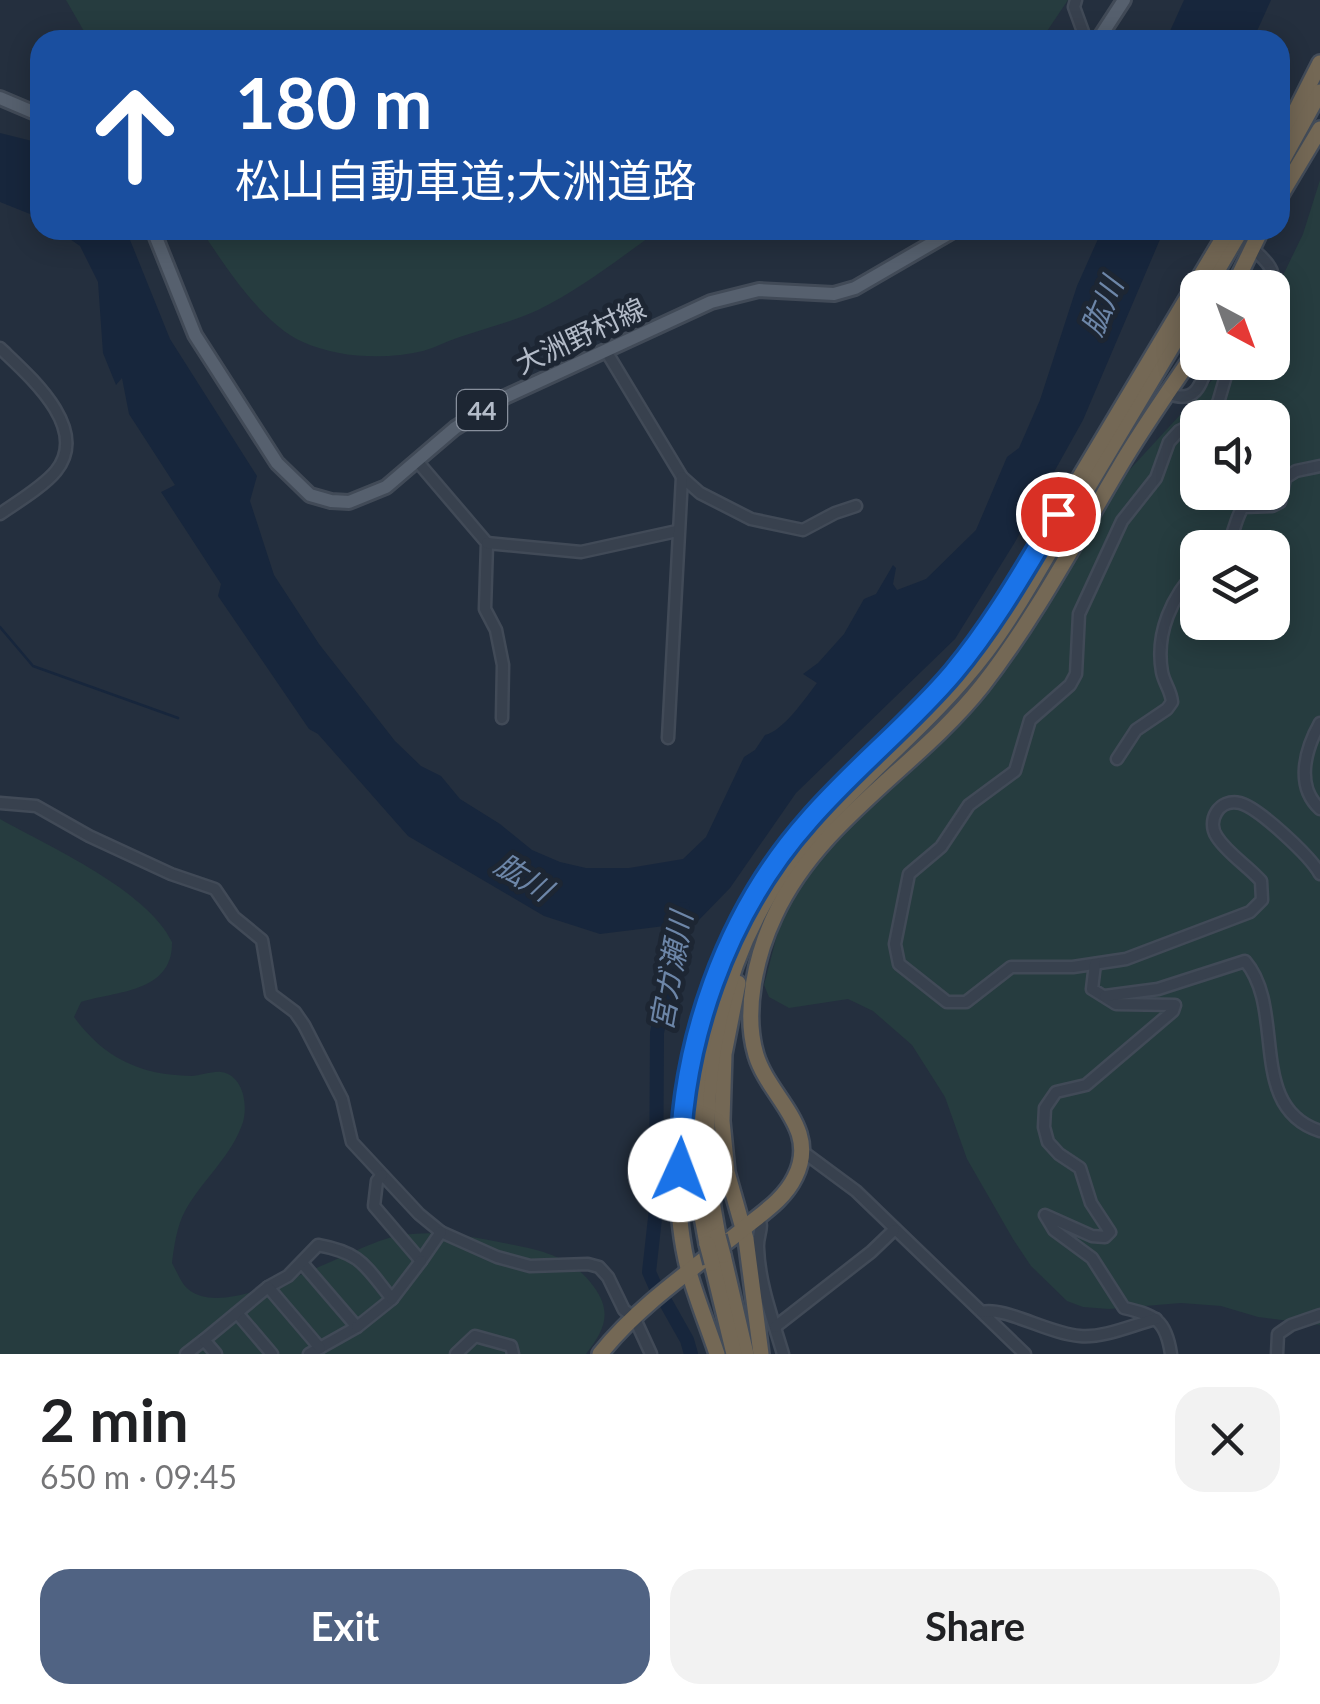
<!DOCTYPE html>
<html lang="en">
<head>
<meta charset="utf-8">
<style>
  :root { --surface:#fff; --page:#f2f2f2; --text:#202124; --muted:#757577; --accent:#506383 }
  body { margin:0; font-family:Lato,"Noto Sans JP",sans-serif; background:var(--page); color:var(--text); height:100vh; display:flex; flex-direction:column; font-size:38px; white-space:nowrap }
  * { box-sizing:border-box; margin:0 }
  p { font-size:32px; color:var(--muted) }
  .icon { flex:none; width:55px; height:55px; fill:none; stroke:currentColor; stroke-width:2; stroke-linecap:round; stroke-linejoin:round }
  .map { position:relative; height:1354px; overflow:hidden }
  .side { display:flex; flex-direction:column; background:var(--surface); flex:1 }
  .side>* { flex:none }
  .guide { position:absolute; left:30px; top:30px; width:1260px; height:210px; border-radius:30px; box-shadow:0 5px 25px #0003; background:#1a4fa0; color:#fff; overflow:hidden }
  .needle { width:65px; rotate:139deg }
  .controls { position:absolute; left:1180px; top:270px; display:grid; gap:20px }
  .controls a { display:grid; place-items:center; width:110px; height:110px; border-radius:20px; background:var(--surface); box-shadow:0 5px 25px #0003; font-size:50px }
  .pin { position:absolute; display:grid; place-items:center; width:85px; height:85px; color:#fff; margin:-42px; border:5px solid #fff; border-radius:50%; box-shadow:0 2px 10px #0007 }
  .me { position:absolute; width:110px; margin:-55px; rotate:2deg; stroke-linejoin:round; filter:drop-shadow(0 0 8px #0008) }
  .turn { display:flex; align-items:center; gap:35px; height:210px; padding:0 40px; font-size:45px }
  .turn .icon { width:130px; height:130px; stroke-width:2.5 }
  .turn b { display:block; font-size:70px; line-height:85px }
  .round { display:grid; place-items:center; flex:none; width:105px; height:105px; border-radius:30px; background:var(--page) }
  .headline { display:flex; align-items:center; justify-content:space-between; height:170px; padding:0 40px }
  h1 { font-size:60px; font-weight:700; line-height:75px }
  .cta { display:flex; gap:20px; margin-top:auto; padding:20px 40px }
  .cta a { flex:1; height:115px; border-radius:30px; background:var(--accent); color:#fff; font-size:40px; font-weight:700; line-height:115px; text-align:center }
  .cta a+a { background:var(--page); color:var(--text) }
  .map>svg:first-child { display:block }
</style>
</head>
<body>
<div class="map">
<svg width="1320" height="1354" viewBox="0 0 1320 1354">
  <rect width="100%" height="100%" fill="#242f3e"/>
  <g fill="#263c3f" fill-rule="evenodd">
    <polygon points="66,0 1068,0 1041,40 89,40"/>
    <path d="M1320,180V1325L1258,1317L1221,1306L1181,1303L1109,1309L1083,1307L1067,1301L1031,1266L1013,1239L967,1159L945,1097L912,1045L873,1011L848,999L789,1008L769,997L764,985L785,904L853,804L925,731L979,685L1121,479L1228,363L1272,362L1273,296L1303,234ZM1198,418H1272V492H1198ZM1198,548H1272V622H1198Z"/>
    <path d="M201,230H659C620,258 581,289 538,310C514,321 490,327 466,335C451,339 437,347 423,351C386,360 338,358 303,342C263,325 225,266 201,230Z"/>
    <path d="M0,819C50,847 147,890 172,942C173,993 116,991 81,1002L74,1017C104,1058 140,1075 191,1076C200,1076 212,1071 221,1072C243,1075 248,1104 243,1122C232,1156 202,1180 185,1211C177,1226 174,1246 172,1263C177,1272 181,1283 188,1289C227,1324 350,1246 396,1236C434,1229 471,1236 509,1244C542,1250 574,1258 594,1287C613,1313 604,1331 586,1354H0Z"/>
  </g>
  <g fill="#17263c">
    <polygon points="1184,0 1271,0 1253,40 1166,40"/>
    <polygon points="0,133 40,143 40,218 0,202"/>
    <path d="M57,230H126L170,339L257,476L250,501L274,575L319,644L395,741L421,766L441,776L460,799L500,824L532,850L560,862L586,868H629L683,859L706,837L744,757L755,750L765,735C783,731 804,700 817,683L803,674L818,663L844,634L864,599L876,594L893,565L896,568L893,584L897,590L926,579L976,530L1007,457L1019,448L1040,400L1077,286L1102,230H1164L1083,420L1015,542L955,639L796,793L730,888L697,922L600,934L544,916L408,836L318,734L309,729L218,596L221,584L161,492L175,485L129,414L122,378L116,385L103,353L98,282L80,246Z"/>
  </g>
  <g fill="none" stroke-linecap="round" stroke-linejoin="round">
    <polyline stroke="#17263c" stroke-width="2.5" points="0,627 33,666 178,718"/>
    <g stroke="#17263c" stroke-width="14">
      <polyline points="656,1288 649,1272 656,1209 657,1033 670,967 682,940 683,909"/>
      <polyline points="665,1301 687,1340 691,1354"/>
    </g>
    <g stroke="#414a57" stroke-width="15">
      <g id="minor">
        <polyline points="1076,0 1074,7 1086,40"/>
        <path d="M1252,248C1264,259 1279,271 1271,288"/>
        <path d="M0,348C28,375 91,428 56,471C44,486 16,503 0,514"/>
        <polyline points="606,351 682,477 700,493 751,519 803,530 835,513 856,506"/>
        <path d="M1167,393C1195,405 1201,386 1208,362"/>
        <polyline points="1205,418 1218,403 1230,362"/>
        <path d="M1198,422L1179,431L1169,442L1156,478L1122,521L1079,614L1076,674L1070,685L1030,720L1015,771L969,805L941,847L909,874L895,944L899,964L947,1002H966L1011,967H1073L1126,959L1250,912L1262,900L1261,881C1248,866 1228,854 1217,837C1206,821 1219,798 1240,803C1259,808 1311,857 1320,874"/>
        <polyline points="417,461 487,543 485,609 496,630 503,665 502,718"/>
        <polyline points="487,543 581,552 677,531"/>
        <path d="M1225,548C1235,535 1234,521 1243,507L1272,506L1280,502L1285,478L1296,471L1320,466"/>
        <path d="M1320,723C1305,750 1295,786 1320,809"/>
        <polyline points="668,738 682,477"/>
        <path d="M1117,759L1136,730L1167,709L1172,702C1171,690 1164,683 1162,672C1155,633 1172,596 1198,569"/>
        <polyline points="0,803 36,806 89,836 171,874 215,889 234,917 262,940 271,994 295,1012 304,1025 342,1099 352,1142 419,1214 441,1232 497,1257 530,1266 588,1264 599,1267 608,1277 624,1310 634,1317 651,1354"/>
        <path d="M1095,964L1092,989L1116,1004L1175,1005L1173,1011L1086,1085L1056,1092L1045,1108L1044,1127L1048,1142L1059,1154L1080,1168L1091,1203L1110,1232L1105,1237L1092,1236L1045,1215L1054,1230L1092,1258L1124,1308C1155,1315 1166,1320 1171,1354"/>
        <path d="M1105,996L1158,989L1245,961C1287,1010 1246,1107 1320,1131"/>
        <polyline points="802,1151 856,1191 1025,1354"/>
        <polyline points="382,1175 377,1181 374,1206 421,1261 441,1232"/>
        <path d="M759,1217C764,1228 757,1236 758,1248C759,1283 773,1320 783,1354"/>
        <polyline points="302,1263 357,1327 309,1354"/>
        <path d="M268,1287L288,1276L318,1245C362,1253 365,1266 392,1299L357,1327"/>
        <polyline points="392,1299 421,1261"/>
        <path d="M982,1312C1004,1306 1049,1334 1080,1336C1105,1338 1132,1325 1156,1319"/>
        <polyline points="237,1313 272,1354"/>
        <polyline points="775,1327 871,1252 894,1230"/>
        <polyline points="186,1354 204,1340"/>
        <polyline points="216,1354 204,1340 268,1287 320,1348"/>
        <polyline points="456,1354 475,1336 511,1346 513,1354"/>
        <polyline points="1277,1354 1278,1334 1291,1325 1320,1315"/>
      </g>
    </g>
    <g stroke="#414a57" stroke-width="18">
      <g id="major">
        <polyline points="1098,40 1124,0"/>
        <polyline points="0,98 40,115"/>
        <polyline points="153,230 195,335 277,463 310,495 331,501 349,502 386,487 455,428 503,398 711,302 759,290 834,294 855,288 955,230"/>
      </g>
    </g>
    <g stroke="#434c59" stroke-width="20">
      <g id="highway">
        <polyline points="1280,142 1320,63"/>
        <polyline points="1280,165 1320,92"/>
        <polyline points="1280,196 1320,129"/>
        <polyline points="1207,288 1241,230"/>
        <polyline points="1233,288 1261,230"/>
        <polyline points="738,983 724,1054 722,1121 727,1172 746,1239 761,1354"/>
        <path d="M687,1076C676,1138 673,1211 689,1272C697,1300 708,1327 717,1354"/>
        <path d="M718,1236C689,1090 717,940 819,827C873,767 937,717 986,652C1016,612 1040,567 1066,524C1110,450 1154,377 1198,303"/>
        <path d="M707,1244C672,1075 713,915 835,791C885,741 940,696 981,638C1017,586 1048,531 1080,477C1129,394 1179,312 1228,230"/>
        <polyline points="723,1255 746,1354"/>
        <polyline points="712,1263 734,1354"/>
        <path d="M600,1354C639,1305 693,1269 742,1230C761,1214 784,1200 795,1177C820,1128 769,1098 756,1055C743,1011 756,955 775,915C820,819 918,767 982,686C1035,618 1075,542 1119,468C1143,427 1171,388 1198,348"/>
      </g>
    </g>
    <use href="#minor" stroke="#38414e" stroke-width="10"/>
    <use href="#major" stroke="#56606e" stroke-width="12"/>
    <use href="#highway" stroke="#746855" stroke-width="15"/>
    <g stroke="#434c59" stroke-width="20" stroke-linecap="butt">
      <g id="highway-bridge">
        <polyline points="718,1236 723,1255"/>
        <polyline points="707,1244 712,1263"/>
      </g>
    </g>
    <use href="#highway-bridge" stroke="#746855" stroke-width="15"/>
  </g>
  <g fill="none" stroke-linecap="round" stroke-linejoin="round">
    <g stroke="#114b97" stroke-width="25">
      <path id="route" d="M680,1170C680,1046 725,914 809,820C854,768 909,725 953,673C994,624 1025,569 1058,514"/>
    </g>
    <use href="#route" stroke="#1a73e8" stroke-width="18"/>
  </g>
  <g text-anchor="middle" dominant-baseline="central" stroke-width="10" stroke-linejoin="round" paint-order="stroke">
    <rect fill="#1d2633" stroke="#878f9c" stroke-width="2.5" x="457" y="390" width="50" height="40" rx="8"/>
    <g font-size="25" font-weight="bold" fill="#b4bcc9">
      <text x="482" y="410">44</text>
    </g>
    <g font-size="28" fill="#b4bcc9" stroke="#1d2633">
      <text transform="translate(580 335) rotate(-25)">大洲野村線</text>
    </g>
    <g font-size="30" font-style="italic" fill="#6d86a8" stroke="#1d2633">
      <text transform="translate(1101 306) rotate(-67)">肱川</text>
      <text transform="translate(524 876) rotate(32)">肱川</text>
      <text transform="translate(670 971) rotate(-80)">宮ガ瀬川</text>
    </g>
  </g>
</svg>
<div class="controls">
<a><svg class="needle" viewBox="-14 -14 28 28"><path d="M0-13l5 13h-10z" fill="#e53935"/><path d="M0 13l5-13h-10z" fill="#757577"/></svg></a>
<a><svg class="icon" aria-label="sound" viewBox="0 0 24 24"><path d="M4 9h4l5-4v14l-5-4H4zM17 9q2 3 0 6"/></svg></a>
<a><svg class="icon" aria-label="layers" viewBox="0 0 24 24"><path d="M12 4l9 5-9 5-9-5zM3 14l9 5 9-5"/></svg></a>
</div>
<div class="pin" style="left:1058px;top:514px;background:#d93025"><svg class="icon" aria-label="arrive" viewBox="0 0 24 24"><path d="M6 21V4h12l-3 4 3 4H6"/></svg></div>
<svg class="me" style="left:680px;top:1170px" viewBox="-20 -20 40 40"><circle r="19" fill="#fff"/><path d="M0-13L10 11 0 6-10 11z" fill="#1a73e8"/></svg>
<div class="guide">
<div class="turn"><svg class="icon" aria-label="ahead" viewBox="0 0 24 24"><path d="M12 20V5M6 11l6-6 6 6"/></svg><div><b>180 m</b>松山自動車道;大洲道路</div></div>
</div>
</div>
<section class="side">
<div class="headline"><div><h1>2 min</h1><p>650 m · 09:45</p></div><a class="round"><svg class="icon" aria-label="close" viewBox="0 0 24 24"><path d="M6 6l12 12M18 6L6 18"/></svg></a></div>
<div class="cta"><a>Exit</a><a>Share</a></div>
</section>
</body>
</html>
